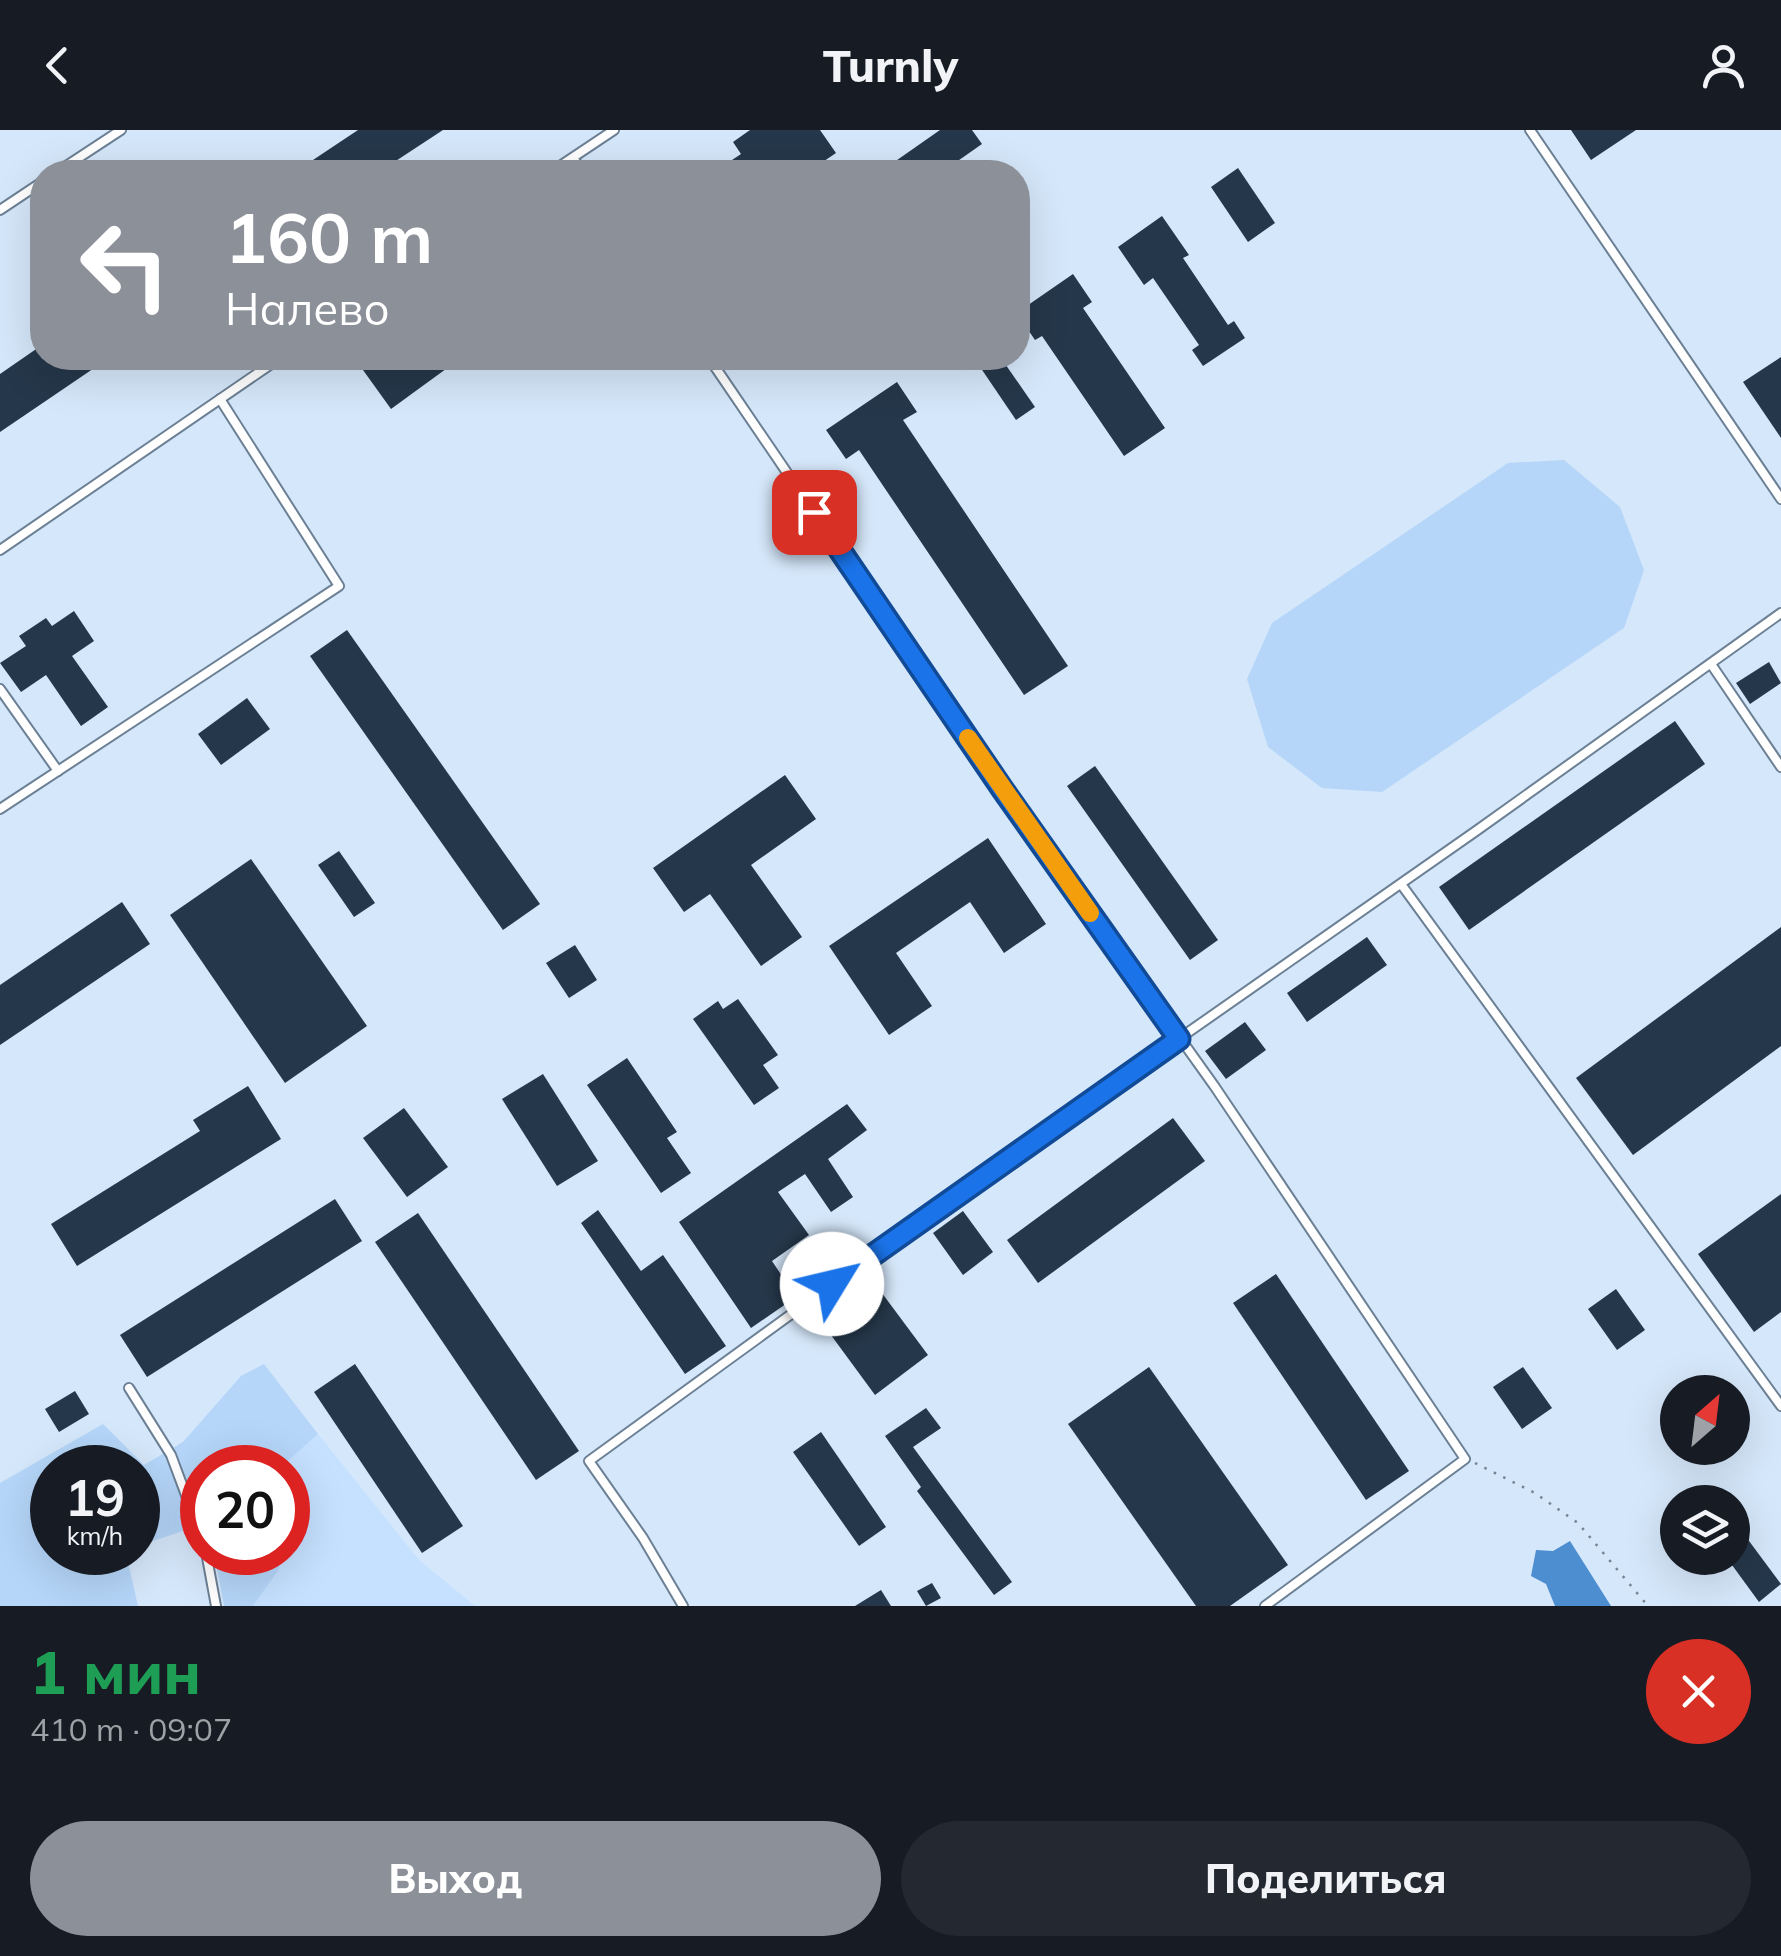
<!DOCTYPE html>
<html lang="ru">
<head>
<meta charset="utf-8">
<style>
  :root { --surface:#171b24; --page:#242831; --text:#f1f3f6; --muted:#9ea1a6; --accent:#8c9099 }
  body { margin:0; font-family:Mulish,sans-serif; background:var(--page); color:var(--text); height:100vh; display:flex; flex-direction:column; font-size:38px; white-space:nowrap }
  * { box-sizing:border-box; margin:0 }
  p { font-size:32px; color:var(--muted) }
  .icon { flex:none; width:55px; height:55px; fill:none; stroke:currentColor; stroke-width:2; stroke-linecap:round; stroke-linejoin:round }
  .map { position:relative; height:1476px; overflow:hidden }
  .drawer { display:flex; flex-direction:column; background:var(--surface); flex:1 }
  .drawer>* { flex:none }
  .top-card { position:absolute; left:30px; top:30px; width:1000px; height:210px; border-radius:40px; box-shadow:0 10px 40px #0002; background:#8c9099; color:#fff; overflow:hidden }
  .needle { width:65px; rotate:28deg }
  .controls { position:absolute; left:1660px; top:1245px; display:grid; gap:20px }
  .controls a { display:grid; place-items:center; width:90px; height:90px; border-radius:50%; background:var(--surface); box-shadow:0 10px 40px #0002; font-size:50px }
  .speed { position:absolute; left:30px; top:1315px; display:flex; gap:20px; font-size:50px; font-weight:700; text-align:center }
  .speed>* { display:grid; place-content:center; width:130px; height:130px; border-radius:50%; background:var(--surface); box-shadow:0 10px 40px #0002; line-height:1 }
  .speed small { font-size:25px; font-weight:400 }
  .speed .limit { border:15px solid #d22; background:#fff; color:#111 }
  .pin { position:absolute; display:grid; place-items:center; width:85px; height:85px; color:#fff; margin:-42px; border-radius:20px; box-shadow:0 5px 15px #0006 }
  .me { position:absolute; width:110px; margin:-55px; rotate:54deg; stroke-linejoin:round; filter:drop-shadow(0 0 8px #0008) }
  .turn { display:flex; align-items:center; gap:35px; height:210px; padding:0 30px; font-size:45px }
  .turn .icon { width:130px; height:130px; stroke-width:2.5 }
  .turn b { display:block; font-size:70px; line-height:85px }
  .round { display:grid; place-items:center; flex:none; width:105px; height:105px; border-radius:52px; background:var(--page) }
  .head { display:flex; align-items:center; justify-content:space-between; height:170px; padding:0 30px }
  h1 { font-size:60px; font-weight:800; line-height:75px; color:#1e9e55 }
  .primary-button { display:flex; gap:20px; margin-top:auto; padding:20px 30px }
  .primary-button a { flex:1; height:115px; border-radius:60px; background:var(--accent); color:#fff; font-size:40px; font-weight:800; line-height:115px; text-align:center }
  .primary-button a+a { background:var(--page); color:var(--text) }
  header { display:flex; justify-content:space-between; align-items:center; height:130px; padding:0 30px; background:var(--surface); font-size:45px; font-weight:800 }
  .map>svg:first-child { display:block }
</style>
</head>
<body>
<header><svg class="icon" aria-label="back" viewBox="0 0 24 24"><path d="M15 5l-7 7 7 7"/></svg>Turnly<svg class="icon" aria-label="person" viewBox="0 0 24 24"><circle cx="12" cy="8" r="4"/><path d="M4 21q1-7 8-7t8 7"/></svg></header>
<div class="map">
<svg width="1781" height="1476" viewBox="0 0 1781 1476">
  <rect width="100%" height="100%" fill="#d5e7fa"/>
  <polygon fill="#c5e1ff" points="318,1304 419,1430 475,1476 253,1476 280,1438 272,1423 288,1422 288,1338 281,1337"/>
  <g fill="#b5d6f9">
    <polygon points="1564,330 1620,377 1644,440 1624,498 1382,662 1322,658 1268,617 1247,549 1272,493 1508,333"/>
    <polygon points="264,1234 318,1304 281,1337 202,1338 202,1401 186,1400 138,1416 138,1338 52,1338 52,1422 126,1423 138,1476 0,1476 0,1353 103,1294 144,1335 183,1312 241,1246"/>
    <polygon points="214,1423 272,1423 280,1438 253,1476 224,1476"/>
  </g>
  <polygon fill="#4d8ed0" points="1570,1411 1611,1476 1555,1476 1546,1454 1531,1446 1536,1420 1553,1421"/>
  <g fill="#25374a">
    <polygon points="358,0 443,0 379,42 295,42"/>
    <polygon points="750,0 820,0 836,23 808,42 714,42 741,24 733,12"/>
    <polygon points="940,0 972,0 982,14 942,42 880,42"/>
    <polygon points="1571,0 1636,0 1591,30"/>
    <polygon points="1238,38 1275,93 1248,112 1211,57"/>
    <polygon points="1162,86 1189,125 1183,128 1228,195 1234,191 1245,208 1203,236 1192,220 1199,215 1153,148 1144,155 1118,117"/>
    <polygon points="1073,144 1092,172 1083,178 1165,298 1124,326 1042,206 1035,210 1018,185 1018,182"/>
    <polygon points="42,215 42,228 109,228 0,302 0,244"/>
    <polygon points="1781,227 1781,308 1743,252"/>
    <polygon points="379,228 461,228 391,279 363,240"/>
    <polygon points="974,228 1001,228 1035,277 1016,290"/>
    <polygon points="897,252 917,282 903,290 1068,536 1024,565 859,320 846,329 826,300"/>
    <polygon points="74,481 94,511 72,526 108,577 81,596 46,545 21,562 0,533 26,516 19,506 46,488 52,496"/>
    <polygon points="347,500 540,774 503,800 310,526"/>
    <polygon points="1769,532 1781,553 1750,574 1736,553"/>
    <polygon points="247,568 270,599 221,635 198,604"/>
    <polygon points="1675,591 1705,634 1469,800 1439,757"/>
    <polygon points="1095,636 1218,810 1190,830 1067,656"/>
    <polygon points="785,645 816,689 751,735 802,807 761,836 710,764 684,782 653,738"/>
    <polygon points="988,708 1046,794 1004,823 970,772 896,823 932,876 889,905 829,816"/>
    <polygon points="339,721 375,773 354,787 318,735"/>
    <polygon points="251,729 367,896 285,953 170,785"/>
    <polygon points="122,772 150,814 0,915 0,855"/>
    <polygon points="1781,797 1781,916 1633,1025 1576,948"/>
    <polygon points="1367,807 1387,835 1307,892 1287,863"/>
    <polygon points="575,815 597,850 569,868 546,833"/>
    <polygon points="738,869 778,925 763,935 779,958 754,975 693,889 718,871 723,879"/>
    <polygon points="1245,892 1266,920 1226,949 1205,921"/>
    <polygon points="627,928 677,1002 667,1008 691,1043 661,1063 587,955"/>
    <polygon points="543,944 598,1031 557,1056 502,969"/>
    <polygon points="248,956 281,1009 77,1136 51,1094 200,1001 193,990"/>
    <polygon points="847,974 867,1000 828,1029 853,1067 831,1082 805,1044 778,1062 809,1105 772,1131 796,1167 751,1198 679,1092"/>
    <polygon points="404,978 448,1037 407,1067 363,1008"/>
    <polygon points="1173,988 1205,1031 1038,1153 1007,1110"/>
    <polygon points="1781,1064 1781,1182 1754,1202 1698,1124"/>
    <polygon points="335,1069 362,1111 147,1247 120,1205"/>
    <polygon points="598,1080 641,1141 663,1125 726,1216 685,1244 581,1093"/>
    <polygon points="963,1081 993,1122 963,1145 933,1103"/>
    <polygon points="418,1083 579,1321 536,1350 375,1112"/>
    <polygon points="1276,1144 1409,1341 1366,1370 1233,1173"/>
    <polygon points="870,1147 928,1225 875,1265 817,1186"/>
    <polygon points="1616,1159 1645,1200 1617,1220 1588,1179"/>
    <polygon points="355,1234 463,1396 422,1423 314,1262"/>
    <polygon points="1149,1237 1288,1435 1230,1476 1196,1476 1068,1294"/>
    <polygon points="1523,1237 1552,1278 1522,1299 1493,1257"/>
    <polygon points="75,1261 89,1284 59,1302 45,1279"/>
    <polygon points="926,1278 941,1298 913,1317 1012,1452 994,1465 917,1361 921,1357 885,1306"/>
    <polygon points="821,1302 886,1397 859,1416 793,1322"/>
    <polygon points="1732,1388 1781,1454 1759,1472 1732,1435"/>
    <polygon points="932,1453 941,1468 926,1476 917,1461"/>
    <polygon points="881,1460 891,1476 855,1476"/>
  </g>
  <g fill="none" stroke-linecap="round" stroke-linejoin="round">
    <g stroke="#6c8095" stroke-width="12">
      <g id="service">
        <polyline points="1530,0 1781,369"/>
        <polyline points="573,28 583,42"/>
        <polyline points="57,42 121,0"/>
        <polyline points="551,42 614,0"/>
        <polyline points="0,80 42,52"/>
        <polyline points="709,228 1003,660 1215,957 1465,1329 1265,1476"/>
        <polyline points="0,420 280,228"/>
        <polyline points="1711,534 1781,637"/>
        <polyline points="0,559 58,641"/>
        <polyline points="0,679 339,456 220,269"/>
        <polyline points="1401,754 1781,1276"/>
        <polyline points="129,1258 171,1325 202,1408"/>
        <polyline points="206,1422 216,1476"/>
        <polyline points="683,1476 643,1408 589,1331 954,1066 1476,701 1781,483"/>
      </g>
    </g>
    <polyline stroke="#788492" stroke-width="2.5" stroke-dasharray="2.5 8" stroke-linecap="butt" points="1475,1333 1535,1363 1578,1393 1648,1476"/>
    <use href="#service" stroke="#fff" stroke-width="8"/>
  </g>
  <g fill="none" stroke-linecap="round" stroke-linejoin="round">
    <g stroke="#114b97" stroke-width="25">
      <polyline id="route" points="814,382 1003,660 1179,909 832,1154"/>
    </g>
    <use href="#route" stroke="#1a73e8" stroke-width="18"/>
    <polyline stroke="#f59e0b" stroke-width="18" points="968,608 1090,783"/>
  </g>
</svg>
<div class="controls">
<a><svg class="needle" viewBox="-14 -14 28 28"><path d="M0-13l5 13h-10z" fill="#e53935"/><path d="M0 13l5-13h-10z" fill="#9ea1a6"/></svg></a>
<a><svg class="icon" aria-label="layers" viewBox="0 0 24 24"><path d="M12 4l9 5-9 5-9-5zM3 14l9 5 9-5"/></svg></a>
</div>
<div class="speed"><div>19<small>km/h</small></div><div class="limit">20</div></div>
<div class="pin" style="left:814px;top:382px;background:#d93025"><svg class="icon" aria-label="arrive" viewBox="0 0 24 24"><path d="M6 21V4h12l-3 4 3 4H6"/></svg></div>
<svg class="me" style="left:832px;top:1154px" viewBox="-20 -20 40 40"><circle r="19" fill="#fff"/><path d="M0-13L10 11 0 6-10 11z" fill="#1a73e8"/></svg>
<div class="top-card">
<div class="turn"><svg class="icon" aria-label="left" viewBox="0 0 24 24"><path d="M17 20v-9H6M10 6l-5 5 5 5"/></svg><div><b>160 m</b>Налево</div></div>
</div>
</div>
<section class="drawer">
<div class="head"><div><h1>1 мин</h1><p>410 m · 09:07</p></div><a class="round" style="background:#d93025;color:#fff"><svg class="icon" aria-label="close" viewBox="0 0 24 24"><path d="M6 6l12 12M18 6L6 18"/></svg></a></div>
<div class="primary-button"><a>Выход</a><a>Поделиться</a></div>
</section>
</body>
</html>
